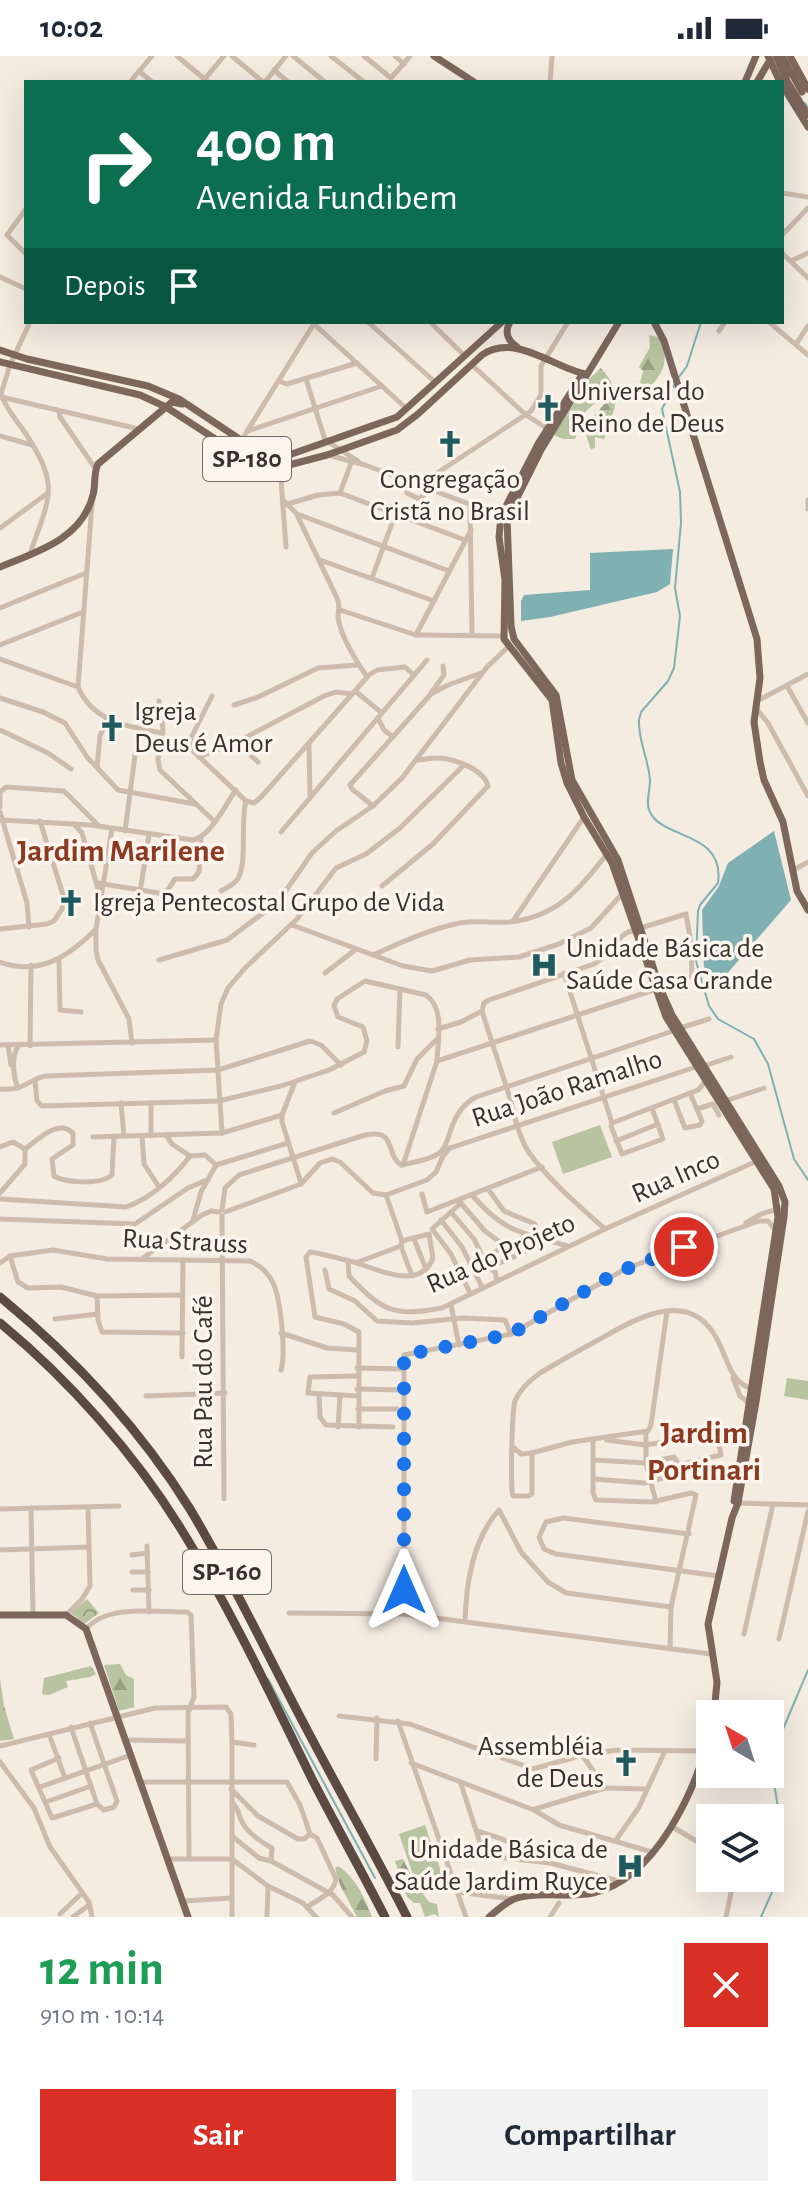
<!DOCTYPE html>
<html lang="pt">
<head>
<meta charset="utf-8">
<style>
  :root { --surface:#fff; --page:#f2f2f3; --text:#1f2937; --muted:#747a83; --accent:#d93025 }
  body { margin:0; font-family:"Alegreya Sans",sans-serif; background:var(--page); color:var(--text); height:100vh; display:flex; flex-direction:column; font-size:30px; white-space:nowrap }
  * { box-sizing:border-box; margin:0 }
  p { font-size:26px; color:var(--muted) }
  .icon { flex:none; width:44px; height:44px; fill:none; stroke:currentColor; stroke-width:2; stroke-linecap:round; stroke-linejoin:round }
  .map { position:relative; height:1861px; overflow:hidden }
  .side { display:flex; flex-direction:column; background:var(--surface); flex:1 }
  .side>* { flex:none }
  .hud { position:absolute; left:24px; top:24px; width:760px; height:244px; border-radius:0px; box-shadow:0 8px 32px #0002; background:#0b6e4f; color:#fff; overflow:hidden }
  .needle { width:52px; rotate:321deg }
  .buttons { position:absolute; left:696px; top:1644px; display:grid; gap:16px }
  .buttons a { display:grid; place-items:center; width:88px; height:88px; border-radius:0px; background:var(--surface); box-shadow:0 8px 32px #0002; font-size:40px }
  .pin { position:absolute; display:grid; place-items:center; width:68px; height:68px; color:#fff; margin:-34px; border:4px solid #fff; border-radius:50%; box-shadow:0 2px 8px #0007 }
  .me { position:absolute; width:88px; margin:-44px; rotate:0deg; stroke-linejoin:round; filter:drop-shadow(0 0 6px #0008) }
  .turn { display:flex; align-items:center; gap:28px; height:168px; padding:0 40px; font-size:36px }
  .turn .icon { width:104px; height:104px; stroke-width:2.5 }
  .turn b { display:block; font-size:56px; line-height:68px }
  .then { display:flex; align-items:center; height:76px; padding:0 40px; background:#0003; gap:16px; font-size:30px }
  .round { display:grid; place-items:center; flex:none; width:84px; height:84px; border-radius:0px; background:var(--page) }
  .head { display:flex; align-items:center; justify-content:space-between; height:136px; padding:0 40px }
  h1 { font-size:48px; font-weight:700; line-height:60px; color:#1e9e55 }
  .primary-button { display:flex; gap:16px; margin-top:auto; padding:16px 40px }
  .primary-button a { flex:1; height:92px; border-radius:0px; background:var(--accent); color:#fff; font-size:32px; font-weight:700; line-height:92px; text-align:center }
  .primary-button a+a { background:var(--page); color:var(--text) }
  .status { display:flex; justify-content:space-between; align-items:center; height:56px; padding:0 40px; background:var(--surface); direction:ltr }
  .status svg { height:22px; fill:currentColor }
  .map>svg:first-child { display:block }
</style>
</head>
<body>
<div class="status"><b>10:02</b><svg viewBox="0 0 49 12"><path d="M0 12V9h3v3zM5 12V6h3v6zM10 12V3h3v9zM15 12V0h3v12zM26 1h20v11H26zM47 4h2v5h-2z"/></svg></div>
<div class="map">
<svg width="808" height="1861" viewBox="0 0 808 1861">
  <defs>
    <pattern id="forest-firs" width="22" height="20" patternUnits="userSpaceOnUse" patternTransform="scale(2)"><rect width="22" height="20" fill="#b8c4a0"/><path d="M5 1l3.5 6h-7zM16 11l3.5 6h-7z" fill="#97a083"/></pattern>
    <pattern id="park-crowns" width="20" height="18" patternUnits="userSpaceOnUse" patternTransform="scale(2)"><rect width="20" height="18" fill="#b8c4a0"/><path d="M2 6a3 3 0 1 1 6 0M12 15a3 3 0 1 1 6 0" fill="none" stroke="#97a083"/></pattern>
  </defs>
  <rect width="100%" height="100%" fill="#f4ebe1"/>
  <g fill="url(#forest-firs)">
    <path d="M649,279L661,282C669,307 664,317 646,335V339L638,336L643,315L639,311L650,291Z"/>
    <path d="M601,312C626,341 614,350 604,383L595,381V391L591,394L584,372L606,346L604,339L584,357L575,383H563L554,379L590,322Z"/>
    <polygon points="120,1608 126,1619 134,1623 134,1651 119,1655 104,1609"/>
    <polygon points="91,1610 96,1618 90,1621 66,1625 68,1631 49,1639 42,1638 44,1622"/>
    <polygon points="0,1622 4,1650 14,1683 0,1685"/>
    <polygon points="403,1803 417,1831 448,1820 450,1825 423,1838 429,1846 437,1848 439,1861 434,1858 425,1861 420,1847 414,1847 407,1841 395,1805"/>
    <path d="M338,1810C355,1820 365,1843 372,1861H357L340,1829L335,1812Z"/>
  </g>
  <polygon fill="url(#park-crowns)" points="87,1543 99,1557 84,1568 71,1557"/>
  <g fill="#b8c4a0">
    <polygon points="600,1069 612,1101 563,1118 552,1086"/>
    <polygon points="787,1322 808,1325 808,1344 784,1340"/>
    <polygon points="425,1769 442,1818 416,1827 399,1778"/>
  </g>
  <g fill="#7fb0b2">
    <polygon points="673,493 670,528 657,536 550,561 521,565 521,545 524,539 590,534 590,497"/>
    <polygon points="774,775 791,844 712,935 704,914 702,854 719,830 728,807"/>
  </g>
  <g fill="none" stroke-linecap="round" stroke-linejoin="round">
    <g stroke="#7fb0b2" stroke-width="2">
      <polyline points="805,47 808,52"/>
      <polyline points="679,321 687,310 701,266"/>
      <path d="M675,327L662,353L680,436L681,467L675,532L680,560L674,612L668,625L641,656L639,664C638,685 649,704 650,725C650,735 645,748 650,756C663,784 725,775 718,827L700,849L698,855L696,905L709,950L718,963L754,983L768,1008L794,1103L808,1124"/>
      <polyline points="268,1623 375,1822"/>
      <polyline points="761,1861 777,1825 782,1805 779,1758 772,1715 773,1697 808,1614"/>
    </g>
    <g stroke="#cdbbac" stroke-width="5">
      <polyline points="177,0 208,26"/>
      <polyline points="232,0 263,26"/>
      <polyline points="293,0 325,26"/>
      <polyline points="331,0 364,26"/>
      <polyline points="364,0 391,22 410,0"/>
      <polyline points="395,0 404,8"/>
      <polyline points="274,14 288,26"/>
      <polyline points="139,15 152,26"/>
      <polyline points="203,25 224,0"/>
      <polyline points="130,26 152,0"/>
      <polyline points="265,26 286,0"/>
      <polyline points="550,26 552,0"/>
      <polyline points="782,137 808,141"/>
      <polyline points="26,153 7,179 26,198"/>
      <polyline points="782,179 808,152"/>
      <polyline points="782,197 808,222"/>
      <polyline points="791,205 808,197"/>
      <polyline points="0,221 26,233"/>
      <polyline points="368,266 435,326"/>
      <polyline points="430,266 465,300"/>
      <polyline points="769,266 808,299"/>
      <polyline points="314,268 407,353"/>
      <polyline points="719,275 725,266"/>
      <polyline points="796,288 808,270"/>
      <polyline points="472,309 526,359 548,373"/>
      <polyline points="306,323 325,384 358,405"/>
      <polyline points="279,325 287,328 357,307"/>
      <polyline points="1,341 139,373"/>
      <polyline points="59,355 60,361 95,412"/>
      <polyline points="248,375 382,330"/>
      <polyline points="0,380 32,389"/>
      <polyline points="241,385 315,266"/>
      <polyline points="328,399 365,409 504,461"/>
      <polyline points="280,410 286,491"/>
      <polyline points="406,424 407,437 419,443 430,434 436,420"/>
      <polyline points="419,429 531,355 541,339 541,310 568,266"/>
      <polyline points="340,437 351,407"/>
      <path d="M283,444L296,457L337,542C341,551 338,554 338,561C340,579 357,607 367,621"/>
      <polyline points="808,444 808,453"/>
      <path d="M92,448L78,631C93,666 128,671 163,677"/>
      <polyline points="288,448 318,439 340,437 465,484"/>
      <polyline points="470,450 472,579"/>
      <polyline points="297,458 449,515"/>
      <polyline points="0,472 48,437"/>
      <path d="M30,498C50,439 61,431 24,375C16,364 5,351 1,338L10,309L30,266"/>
      <polyline points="320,504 434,545"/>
      <polyline points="372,522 395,459"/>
      <polyline points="0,552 86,517"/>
      <polyline points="340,554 416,579 504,580"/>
      <polyline points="416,579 471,474"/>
      <polyline points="0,589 83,556"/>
      <polyline points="0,603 78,631"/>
      <polyline points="787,630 808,667"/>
      <polyline points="355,635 382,657"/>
      <polyline points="431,637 444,619 443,610"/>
      <polyline points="212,640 191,682 191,693 246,745"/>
      <polyline points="0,642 43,656 65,667 87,701 118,734 195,748"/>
      <polyline points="159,645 163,672 158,704 160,714 213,764"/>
      <polyline points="757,645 808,618"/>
      <polyline points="234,649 256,642 318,612 357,609"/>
      <polyline points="756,652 768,667 808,740"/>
      <polyline points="378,662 384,674 393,681"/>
      <polyline points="0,674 48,697 71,713"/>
      <polyline points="237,686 258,706"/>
      <polyline points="309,689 310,739"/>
      <polyline points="199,701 237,686 324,640 336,636 352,638"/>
      <polyline points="97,711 100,680 107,664"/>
      <polyline points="246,745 254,747 262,740 369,619 377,614 405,611 414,619"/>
      <polyline points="373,750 352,733 350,729 431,638 448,629 481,617"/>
      <polyline points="0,751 0,736 6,731 64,735 99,770"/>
      <polyline points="0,756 27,847 29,871"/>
      <path d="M1,764L91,769L193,784C211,780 225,749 236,734"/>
      <polyline points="74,768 82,777 100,840"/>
      <polyline points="112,773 96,873 96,894 98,904 129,963 132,987"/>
      <polyline points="125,775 136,692 141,673"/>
      <polyline points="281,776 427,604"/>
      <polyline points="792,815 808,806"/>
      <polyline points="97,827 165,838 175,823 193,823 199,816 201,782"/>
      <path d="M382,830L433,788L488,730C484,713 453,702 437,702C430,702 423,704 416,704"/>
      <path d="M221,835C227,832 233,829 237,824C248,810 240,765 246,745"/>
      <polyline points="140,836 149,779"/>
      <polyline points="513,865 584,761"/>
      <polyline points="292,869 403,910 432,915 470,904 519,901 559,888 591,872 622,838"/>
      <polyline points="0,873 47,868 54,865 62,853 63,839 40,765"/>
      <path d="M373,899C400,887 430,873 460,867C476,864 492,867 509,866C558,861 579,833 607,798"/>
      <polyline points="159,904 227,884 278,846 312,797 336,775 373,750 402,722 487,611 509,590"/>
      <polyline points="59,905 60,954 81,956"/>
      <path d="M0,906C39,920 68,901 95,874"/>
      <polyline points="325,917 355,894"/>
      <polyline points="564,917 612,1067 611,1070 622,1098 663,1083 652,1052"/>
      <polyline points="680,972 709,963"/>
      <polyline points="438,973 461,966 482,955"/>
      <polyline points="0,989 216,984"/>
      <polyline points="8,989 11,1009"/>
      <polyline points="30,990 31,909"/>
      <polyline points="398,991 400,933"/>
      <polyline points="704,1010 731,1001"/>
      <path d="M35,1025L37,1045L42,1050L219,1045L281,1030L329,1014L364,996L367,985L363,971L338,961L334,950L337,943L365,925L426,939C445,952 438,984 437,1005"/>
      <polyline points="295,1026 282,1059 282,1066 301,1127"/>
      <path d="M18,1032C13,1021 11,999 19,989"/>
      <path d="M0,1033C26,1035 28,1023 46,1020L218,1014L310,985L321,989L341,1009"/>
      <polyline points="674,1044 685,1072 700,1069 702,1065 690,1037"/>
      <polyline points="725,1045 764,1032"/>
      <polyline points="121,1047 124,1080"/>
      <polyline points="151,1047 151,1080"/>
      <polyline points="697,1053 713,1048 719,1059"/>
      <polyline points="334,1057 385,1035 404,1030 417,1003 437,983"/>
      <polyline points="612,1067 698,1034 705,1026"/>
      <polyline points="222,1077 216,984 221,948 228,932 245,912 297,863 336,812 366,798 400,772 464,709"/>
      <polyline points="166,1079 172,1088 190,1100"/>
      <polyline points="142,1080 144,1108 159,1131"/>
      <polyline points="93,1081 222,1077 282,1059"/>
      <polyline points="616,1085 658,1068"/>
      <polyline points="0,1091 13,1086 25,1093"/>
      <polyline points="450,1092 696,1011"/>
      <path d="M25,1093C38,1084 58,1062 73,1077V1089L52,1103L54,1120C66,1127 101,1129 112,1119L114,1080"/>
      <polyline points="190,1100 205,1099 216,1109"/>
      <polyline points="216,1109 288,1087"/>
      <path d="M403,1109L437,1005C509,981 582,958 654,934L692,921L691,887L686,858L628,876L621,881L606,900L594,908L489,944L484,947L482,955C490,981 499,1007 507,1033C514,1053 517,1080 530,1098C551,1126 579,1150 605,1173"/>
      <polyline points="488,1133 504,1155 535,1168 539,1181"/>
      <polyline points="0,1137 25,1108 25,1093"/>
      <polyline points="422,1138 427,1156 542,1111"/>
      <path d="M472,1139C507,1179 520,1175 567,1190"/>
      <path d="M0,1143L126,1151C152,1142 175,1120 190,1100"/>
      <polyline points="459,1145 485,1175 505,1190"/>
      <polyline points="461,1147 432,1173 451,1198 470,1237"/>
      <path d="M222,1154L225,1132L239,1119L365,1079C398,1073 384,1097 401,1109C412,1107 428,1104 438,1098C453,1088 446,1058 476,1041L673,975"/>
      <polyline points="225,1156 301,1128 320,1107 332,1103 340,1106 373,1137 386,1139 427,1124 436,1116 443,1100 450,1092"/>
      <polyline points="451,1156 474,1183 487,1210 495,1216 497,1224"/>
      <polyline points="222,1160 224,1443"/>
      <polyline points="0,1163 135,1168 188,1132 207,1124"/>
      <polyline points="193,1164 201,1136 216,1109"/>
      <polyline points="441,1164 462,1191 482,1231"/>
      <polyline points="746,1167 761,1158 785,1151"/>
      <polyline points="414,1183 426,1213"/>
      <polyline points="401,1190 412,1220"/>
      <polyline points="10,1200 18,1226 28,1232 61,1231 97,1240 183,1239"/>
      <polyline points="143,1202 202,1159 211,1155 219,1156"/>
      <path d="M348,1205L349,1220C382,1255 393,1261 442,1252L605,1173L757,1105"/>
      <polyline points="358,1206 401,1190 402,1185"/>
      <path d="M0,1207L10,1200L53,1194L107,1203L250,1205C261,1210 268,1216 273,1227C281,1243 286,1298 281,1314"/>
      <polyline points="493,1210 550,1184"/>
      <polyline points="493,1212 491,1198 526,1180"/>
      <polyline points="325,1214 329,1233 355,1245 377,1265 412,1267 462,1262 505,1264 511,1278"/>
      <polyline points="97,1240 98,1264 102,1276 183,1277"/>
      <polyline points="451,1249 459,1289"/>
      <polyline points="55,1263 98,1258"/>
      <polyline points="281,1277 327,1292 357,1294"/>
      <polyline points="182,1301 183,1204"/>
      <polyline points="357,1312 403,1313"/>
      <polyline points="357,1320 310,1321 308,1337 358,1340"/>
      <polyline points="733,1322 740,1340 749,1347"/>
      <polyline points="357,1333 403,1334"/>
      <polyline points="146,1340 225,1337"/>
      <polyline points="319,1340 320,1361 326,1369 393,1371"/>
      <polyline points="358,1353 397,1353"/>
      <polyline points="338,1371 340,1340"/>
      <path d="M359,1371V1276L344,1268L315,1261L306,1201L310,1196C325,1198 340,1203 354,1206C377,1213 420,1236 433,1202L429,1178L402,1185L386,1139"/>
      <polyline points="646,1376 646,1407 656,1446"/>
      <polyline points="593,1383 593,1437 596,1444 652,1446 691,1437 696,1439 671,1551 670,1593"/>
      <polyline points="607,1384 645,1389 717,1378 744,1376"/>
      <polyline points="514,1392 521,1398 532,1397 572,1386 648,1375 651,1369 667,1255"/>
      <path d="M532,1397V1438L528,1440H513C510,1430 512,1354 515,1345C520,1333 530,1324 540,1317C560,1305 580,1294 600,1283C637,1262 691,1230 718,1285C728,1304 730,1326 752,1333"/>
      <polyline points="594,1404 646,1407 674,1401 679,1409"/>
      <polyline points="679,1409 721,1399 717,1378"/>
      <polyline points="594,1423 645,1427 676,1418 679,1409"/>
      <polyline points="737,1447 808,1449"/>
      <polyline points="31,1452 33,1559"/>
      <polyline points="0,1453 119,1450"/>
      <polyline points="689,1478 563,1462 546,1466 539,1481 544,1493 556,1498 719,1520"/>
      <polyline points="147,1490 149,1556"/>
      <polyline points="0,1494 89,1491"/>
      <polyline points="132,1499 147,1497"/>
      <polyline points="132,1516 148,1516"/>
      <polyline points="133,1534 149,1534"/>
      <polyline points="289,1557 404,1558 711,1598"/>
      <polyline points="404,1558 404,1299 511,1278 627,1212 759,1165 768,1165 775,1174"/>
      <polyline points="66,1559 82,1543 90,1530 88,1451"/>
      <path d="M465,1566C466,1528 472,1484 499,1454L521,1496L548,1526L566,1537L671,1551"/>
      <path d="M86,1573C107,1548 155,1556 187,1556L191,1559L194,1641L188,1657L189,1802"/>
      <polyline points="744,1578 773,1448"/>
      <polyline points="779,1583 808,1455"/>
      <polyline points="339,1660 410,1668 533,1713 583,1699 617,1694 705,1695"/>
      <polyline points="398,1665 466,1861"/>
      <polyline points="90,1667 117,1745 114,1751 104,1754 97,1748"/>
      <polyline points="71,1671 97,1748"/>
      <polyline points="49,1678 65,1722"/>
      <polyline points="126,1684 188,1685"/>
      <polyline points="232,1686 254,1689"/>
      <polyline points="0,1690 155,1652 226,1651 231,1658 232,1686 232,1861"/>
      <polyline points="583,1700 605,1732"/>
      <polyline points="59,1702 31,1714 52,1762 97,1748"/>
      <polyline points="376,1703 377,1662"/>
      <polyline points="0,1706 34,1752 50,1791 89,1846 92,1861"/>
      <polyline points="411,1707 534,1754 559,1769 652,1796"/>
      <path d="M141,1726H287L300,1749L310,1778L317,1782L336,1823C334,1837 319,1843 307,1851"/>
      <polyline points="461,1728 484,1799"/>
      <polyline points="40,1731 131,1699"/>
      <polyline points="231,1733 258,1760 298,1783 304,1783 310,1778"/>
      <polyline points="46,1746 91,1730"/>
      <path d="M232,1746C239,1753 238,1757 241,1764C247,1777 261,1786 272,1792L271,1805"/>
      <polyline points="535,1753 605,1732 647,1733"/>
      <polyline points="671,1770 710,1793"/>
      <polyline points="477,1775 502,1783 549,1806"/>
      <polyline points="232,1780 259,1802 271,1805 333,1839 352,1861"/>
      <polyline points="616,1784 639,1751 665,1695"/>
      <polyline points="443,1795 550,1807 619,1825"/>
      <polyline points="169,1803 232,1803 268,1830 303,1847 316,1861"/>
      <polyline points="457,1836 513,1843"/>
      <polyline points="184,1845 232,1842"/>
      <polyline points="60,1858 82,1837"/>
      <polyline points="73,1861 89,1849"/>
      <polyline points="267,1861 268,1830"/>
      <polyline points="550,1861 559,1847"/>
      <polyline points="726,1861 734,1822"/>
    </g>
    <g stroke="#7d675c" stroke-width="7">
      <polyline points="434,0 474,26"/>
      <polyline points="768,0 780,26 787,18 798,16"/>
      <polyline points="790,0 808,33"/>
      <polyline points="745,26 756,0"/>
      <polyline points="757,26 770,4"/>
      <polyline points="782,29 808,71"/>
      <polyline points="798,43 808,59"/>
      <path d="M510,266C504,276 508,285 517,291"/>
      <polyline points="619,266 541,394 507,462 511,570 514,583 556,639 572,724 618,804 660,932 672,959 779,1130 785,1146 784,1161 756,1346 738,1447 732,1462 708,1568 717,1626 714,1658"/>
      <polyline points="654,266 664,285 757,583 760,622 754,666 760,706 764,724 783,766 797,835 808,854"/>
      <polyline points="0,294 27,303 148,330 179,343 253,392 268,397 289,399 397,361 502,266"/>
      <path d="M0,306L140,339L166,351L246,403L265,408L285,410L327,399L397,374L418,358L482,299C514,276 554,312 586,318"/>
      <polyline points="582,319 538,388 501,460 499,481 505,524 504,583 552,644 561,707 567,727 584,761 612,807 666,961 774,1133 778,1161 734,1445"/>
      <path d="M0,511C37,496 82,483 93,439C96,428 93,418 98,408L172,346L182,348"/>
      <polyline points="0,1559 66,1559 86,1573 188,1861"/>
      <path d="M489,1861C496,1855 505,1847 514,1843C535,1835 569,1842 593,1837C656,1823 696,1734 710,1676"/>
    </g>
    <g stroke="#5c4a42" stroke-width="9">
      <path d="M0,1241C73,1301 140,1373 190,1453C232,1523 266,1596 304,1668C338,1733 374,1796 407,1861"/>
      <path d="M0,1267C68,1323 135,1398 181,1473C230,1552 270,1637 311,1721C335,1768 361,1814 385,1861"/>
    </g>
    <g stroke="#7d675c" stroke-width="7">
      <polyline points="776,0 787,25 798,43"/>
      <polyline points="782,0 802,36"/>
    </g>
  </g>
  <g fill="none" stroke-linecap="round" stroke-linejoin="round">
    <polyline stroke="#1a73e8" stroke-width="14" stroke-dasharray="0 25.2" points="404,1534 404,1299 511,1278 618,1216 684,1191"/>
  </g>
  <defs>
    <g id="church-bare" transform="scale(2.16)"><path d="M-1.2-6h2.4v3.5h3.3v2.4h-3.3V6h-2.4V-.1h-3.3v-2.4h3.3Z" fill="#1f5a5e" stroke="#fbf5ee" stroke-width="2.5" paint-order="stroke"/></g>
    <g id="hospital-bare" transform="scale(2.16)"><path d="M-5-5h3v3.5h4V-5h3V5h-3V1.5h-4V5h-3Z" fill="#1f5a5e" stroke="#fbf5ee" stroke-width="2.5" paint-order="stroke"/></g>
  </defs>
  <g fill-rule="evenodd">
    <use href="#church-bare" x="548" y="352"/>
    <use href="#church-bare" x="450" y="388"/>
    <use href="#church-bare" x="112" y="672"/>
    <use href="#church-bare" x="71" y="847"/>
    <use href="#hospital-bare" x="544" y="909"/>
    <use href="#church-bare" x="626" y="1707"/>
    <use href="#hospital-bare" x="630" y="1810"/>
  </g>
  <g text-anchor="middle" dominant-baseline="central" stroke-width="7" stroke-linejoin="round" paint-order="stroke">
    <g fill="#fbf5ee" stroke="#756b66" stroke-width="2">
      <rect x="203" y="381" width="88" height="44" rx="6"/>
      <rect x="183" y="1494" width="88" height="44" rx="6"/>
    </g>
    <g font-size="26" font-weight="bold" fill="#3b302b">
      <text x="247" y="403">SP-180</text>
      <text x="227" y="1516">SP-160</text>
    </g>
    <g font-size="28" fill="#3b302b" stroke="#fbf5ee" text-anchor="start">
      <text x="570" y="336">Universal do<tspan x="570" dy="32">Reino de Deus</tspan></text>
      <text x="450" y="424" text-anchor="middle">Congregação<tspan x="450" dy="32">Cristã no Brasil</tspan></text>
      <text x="134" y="656">Igreja<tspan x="134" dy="32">Deus é Amor</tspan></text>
      <text x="93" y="847">Igreja Pentecostal Grupo de Vida</text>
      <text x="566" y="893">Unidade Básica de<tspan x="566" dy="32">Saúde Casa Grande</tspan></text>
      <text x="604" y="1691" text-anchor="end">Assembléia<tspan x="604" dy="32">de Deus</tspan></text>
      <text x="608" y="1794" text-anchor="end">Unidade Básica de<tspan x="608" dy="32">Saúde Jardim Ruyce</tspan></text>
    </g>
    <g font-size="28" fill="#3b302b" stroke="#fbf5ee">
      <text transform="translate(567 1033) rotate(-18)">Rua João Ramalho</text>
      <text transform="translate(676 1121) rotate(-24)">Rua Inco</text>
      <text transform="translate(185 1186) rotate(3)">Rua Strauss</text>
      <text transform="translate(501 1198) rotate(-24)">Rua do Projeto</text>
      <text transform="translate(204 1326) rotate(-90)">Rua Pau do Café</text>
    </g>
    <g font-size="32" font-weight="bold" fill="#8c3b22" stroke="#fbf5ee">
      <text x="121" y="795">Jardim Marilene</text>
      <text x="704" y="1377">Jardim<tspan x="704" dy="37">Portinari</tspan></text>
    </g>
  </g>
</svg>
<div class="buttons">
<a><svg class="needle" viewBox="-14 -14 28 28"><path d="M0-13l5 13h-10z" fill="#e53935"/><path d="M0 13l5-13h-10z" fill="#747a83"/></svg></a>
<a><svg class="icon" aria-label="layers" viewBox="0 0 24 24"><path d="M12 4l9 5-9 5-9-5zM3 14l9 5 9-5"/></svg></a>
</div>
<div class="pin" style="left:684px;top:1191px;background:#d93025"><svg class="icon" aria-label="arrive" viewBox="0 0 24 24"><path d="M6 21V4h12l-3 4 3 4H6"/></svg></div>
<svg class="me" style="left:404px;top:1534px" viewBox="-20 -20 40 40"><path d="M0-17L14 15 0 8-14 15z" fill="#1a73e8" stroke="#fff" stroke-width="4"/></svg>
<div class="hud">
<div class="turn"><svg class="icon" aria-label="right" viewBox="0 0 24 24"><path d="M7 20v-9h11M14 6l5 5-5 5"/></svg><div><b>400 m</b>Avenida Fundibem</div></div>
<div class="then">Depois<svg class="icon" aria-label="arrive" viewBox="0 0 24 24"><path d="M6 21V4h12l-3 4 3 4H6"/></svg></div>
</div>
</div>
<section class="side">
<div class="head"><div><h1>12 min</h1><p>910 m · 10:14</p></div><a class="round" style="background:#d93025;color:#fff"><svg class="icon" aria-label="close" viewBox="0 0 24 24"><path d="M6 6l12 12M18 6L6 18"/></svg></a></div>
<div class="primary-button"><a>Sair</a><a>Compartilhar</a></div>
</section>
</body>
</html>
